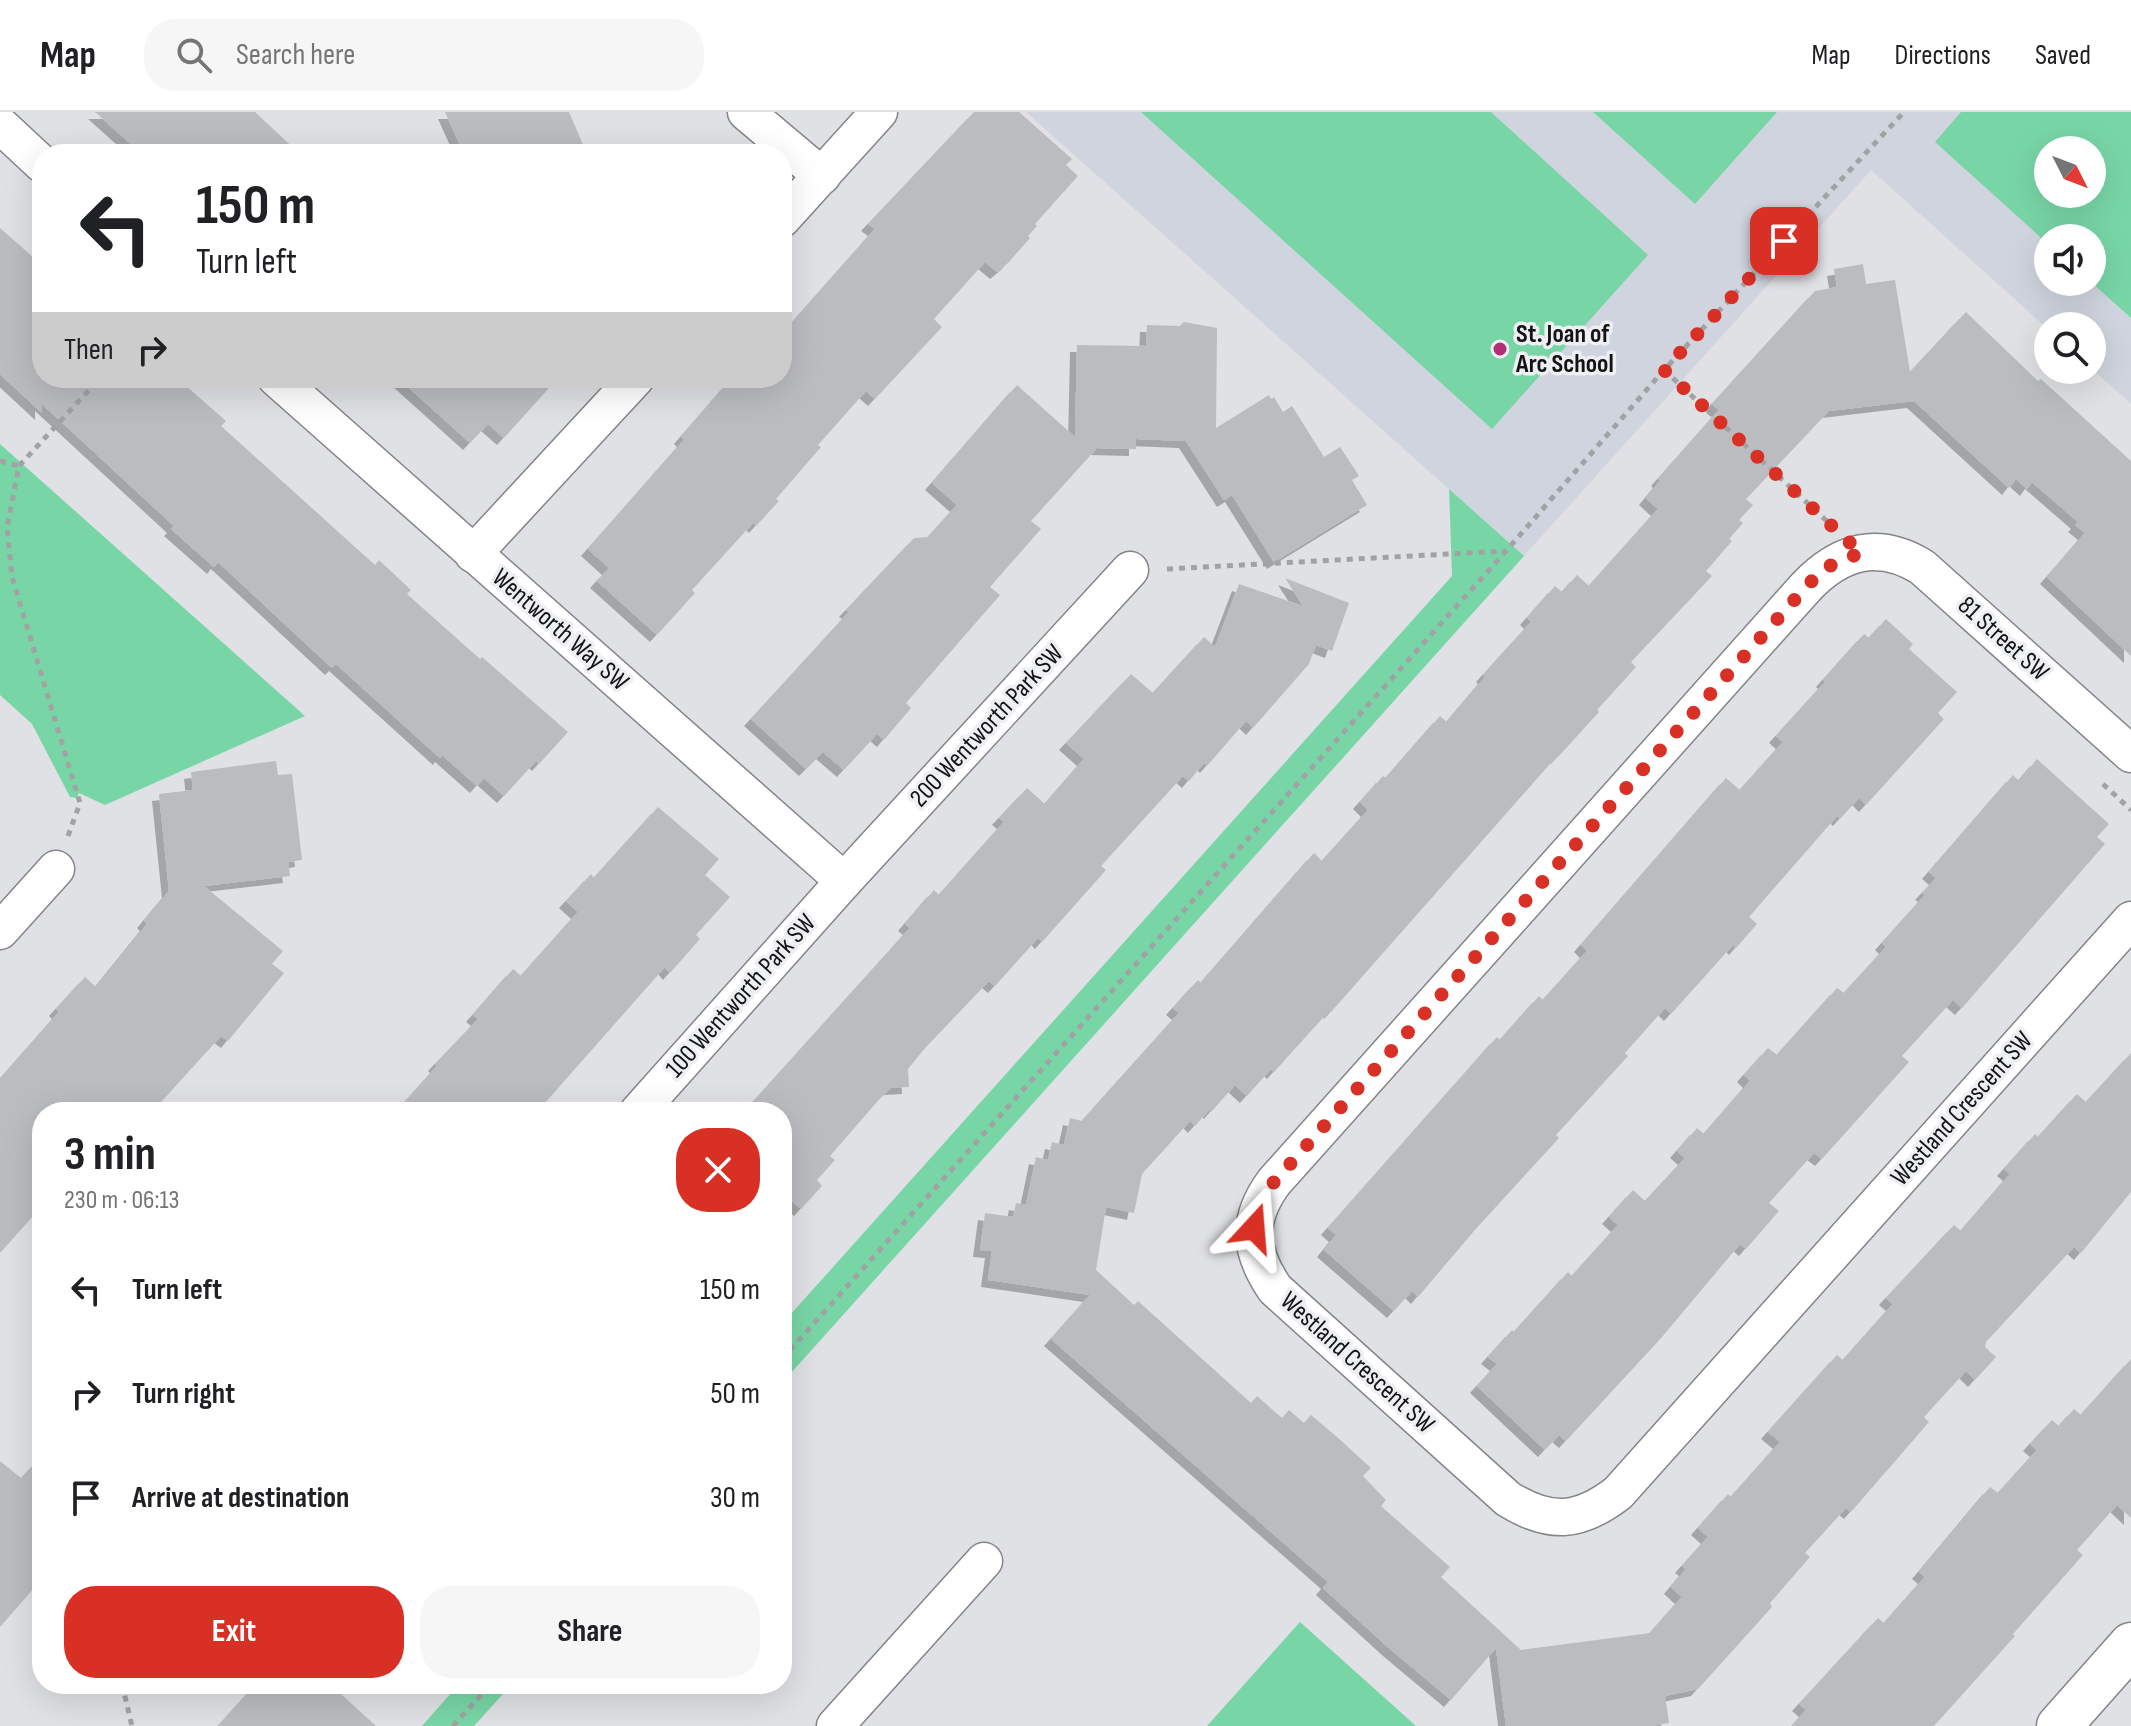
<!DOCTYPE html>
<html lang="en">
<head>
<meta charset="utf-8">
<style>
  :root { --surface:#fff; --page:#f6f6f6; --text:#202124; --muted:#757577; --line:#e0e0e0; --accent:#d93025 }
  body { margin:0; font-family:"Sofia Sans Condensed",sans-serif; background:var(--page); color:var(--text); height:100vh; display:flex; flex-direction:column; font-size:30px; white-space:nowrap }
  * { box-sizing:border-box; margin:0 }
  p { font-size:26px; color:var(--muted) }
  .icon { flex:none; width:44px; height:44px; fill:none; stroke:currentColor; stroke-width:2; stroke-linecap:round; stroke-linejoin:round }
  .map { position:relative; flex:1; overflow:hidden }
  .details { position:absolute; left:32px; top:990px; width:760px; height:592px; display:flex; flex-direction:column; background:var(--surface); border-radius:32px; box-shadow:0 8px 32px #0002 }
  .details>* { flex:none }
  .top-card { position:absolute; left:32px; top:32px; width:760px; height:244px; border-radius:32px; box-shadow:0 8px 32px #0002; background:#fff; color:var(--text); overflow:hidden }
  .needle { width:52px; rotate:132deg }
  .buttons { position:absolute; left:2034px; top:24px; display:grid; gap:16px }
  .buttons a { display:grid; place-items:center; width:72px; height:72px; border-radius:50%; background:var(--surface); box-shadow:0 8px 32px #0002; font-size:40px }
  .pin { position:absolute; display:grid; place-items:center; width:68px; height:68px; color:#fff; margin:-34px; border-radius:16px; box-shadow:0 4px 12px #0006 }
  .me { position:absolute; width:88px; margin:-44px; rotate:19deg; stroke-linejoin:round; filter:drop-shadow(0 0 6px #0008) }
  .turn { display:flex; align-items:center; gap:28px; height:168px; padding:0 32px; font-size:36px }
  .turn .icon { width:104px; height:104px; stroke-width:2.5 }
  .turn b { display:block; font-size:56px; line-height:68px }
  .then { display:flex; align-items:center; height:76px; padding:0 32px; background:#0003; gap:16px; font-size:30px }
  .round { display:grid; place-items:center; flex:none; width:84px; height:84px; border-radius:32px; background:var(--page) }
  .overview { display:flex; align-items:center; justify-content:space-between; height:136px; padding:0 32px }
  h1 { font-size:48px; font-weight:700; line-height:60px }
  .cta { display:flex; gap:16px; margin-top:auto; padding:16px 32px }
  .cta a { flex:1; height:92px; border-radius:32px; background:var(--accent); color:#fff; font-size:32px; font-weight:700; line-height:92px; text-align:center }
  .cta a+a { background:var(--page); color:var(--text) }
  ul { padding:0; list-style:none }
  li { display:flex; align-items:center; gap:24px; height:104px; padding:0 32px }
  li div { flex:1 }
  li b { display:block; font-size:30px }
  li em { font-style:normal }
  header { display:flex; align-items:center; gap:48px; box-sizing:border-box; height:112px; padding:0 40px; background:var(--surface); border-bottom:2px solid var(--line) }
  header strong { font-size:38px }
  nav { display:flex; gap:44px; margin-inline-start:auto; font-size:28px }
  .search { width:560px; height:72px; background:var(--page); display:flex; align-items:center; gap:20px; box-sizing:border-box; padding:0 28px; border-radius:32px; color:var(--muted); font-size:30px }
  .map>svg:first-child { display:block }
</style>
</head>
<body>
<header>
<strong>Map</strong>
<div class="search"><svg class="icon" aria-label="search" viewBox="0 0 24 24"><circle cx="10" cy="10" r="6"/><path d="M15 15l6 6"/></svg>Search here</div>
<nav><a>Map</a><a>Directions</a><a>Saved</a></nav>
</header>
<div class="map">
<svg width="2131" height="1614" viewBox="0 0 2131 1614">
  <defs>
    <filter id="shadow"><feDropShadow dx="-7" dy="7" stdDeviation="0" flood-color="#0004"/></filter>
  </defs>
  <rect width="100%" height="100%" fill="#e0e1e4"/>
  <path fill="#d0d4de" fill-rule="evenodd" d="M1026,0H2131V292L2092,257V214H2048V217L1871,58L1524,444ZM2048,38H2092V82H2048ZM2048,126H2092V170H2048Z"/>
  <g fill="#78d6a6" fill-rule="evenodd">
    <polygon points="1141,0 1491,0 1648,143 1492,317"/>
    <polygon points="1593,0 1777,0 1695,92"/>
    <path d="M1961,0H2131V206L2091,170L2092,126H2048V132L1935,30ZM2092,38V82H2048V38Z"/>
    <polygon points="0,332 28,357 305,604 105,693 79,681 77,686 70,685 32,612 0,583"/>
    <polygon points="1449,377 1524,444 782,1271 782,1212 1452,464"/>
    <polygon points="1300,1510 1416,1614 1207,1614"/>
    <polygon points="459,1572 512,1572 474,1614 422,1614"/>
  </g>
  <g fill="#bbbcbf" filter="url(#shadow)">
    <polygon points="95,0 255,0 300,42 142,42"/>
    <polygon points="445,0 569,0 587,42 464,42"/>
    <polygon points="974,0 1019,0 1072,47 1066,53 1078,64 1035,112 1037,114 1028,124 1030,126 1008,151 997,160 985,150 934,207 942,215 875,287 866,279 818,333 821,335 776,387 779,389 756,414 753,411 692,478 695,481 657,523 597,469 609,456 588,437 684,328 681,325 732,266 782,266 782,222 875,117 868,112"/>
    <polygon points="0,116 42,153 42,266 177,266 226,309 221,314 375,453 379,448 411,478 407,482 480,547 482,545 568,620 539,652 536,649 504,684 484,666 477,674 442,643 440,646 336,552 332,556 218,450 214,455 171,417 174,414 42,292 42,301 0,262"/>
    <polygon points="1863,152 1866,172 1895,168 1910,260 1966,200 2038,269 2041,267 2131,349 2131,544 2047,465 2085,421 2075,413 2078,410 2032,370 2027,377 2016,367 2009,376 1914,289 1829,299 1746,387 1753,393 1739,408 1743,411 1729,427 1732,429 1706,459 1712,464 1631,550 1636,555 1597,598 1599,600 1558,645 1557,644 1331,900 1330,898 1274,960 1271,957 1247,984 1235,973 1211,1000 1209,998 1195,1014 1190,1009 1142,1062 1134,1101 1106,1095 1096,1158 1134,1193 1138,1189 1251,1291 1257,1284 1282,1306 1289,1298 1304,1311 1311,1303 1337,1325 1371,1356 1363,1364 1386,1388 1381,1394 1450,1455 1441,1465 1521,1538 1650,1521 1682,1485 1671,1475 1686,1457 1682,1454 1708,1425 1698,1416 1728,1382 1731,1385 1780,1330 1768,1320 1837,1243 1843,1248 1893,1192 1886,1186 1954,1113 1961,1119 2010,1062 2004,1057 2035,1022 2038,1025 2077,982 2086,990 2131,941 2131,1080 2081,1141 2074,1135 1986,1230 1985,1235 1996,1245 1975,1268 1966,1259 1924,1305 1929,1310 1851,1400 1846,1396 1805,1441 1810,1445 1770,1491 1772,1495 1698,1577 1665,1584 1669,1611 1650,1614 1506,1614 1496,1536 1451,1588 1390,1537 1323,1476 1328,1470 1051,1227 1090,1183 988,1168 992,1139 980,1138 985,1101 1013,1105 1016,1091 1026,1093 1036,1045 1048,1048 1052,1030 1064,1033 1070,1006 1082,1009 1179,901 1173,896 1198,868 1201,871 1314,741 1322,749 1368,698 1360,690 1383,664 1386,666 1440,604 1447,610 1485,565 1483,563 1531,510 1527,506 1555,474 1562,480 1577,463 1589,474 1658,397 1646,386 1660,369 1658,367 1719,298 1712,292 1815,179 1837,175 1834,157"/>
    <polygon points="1184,210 1217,216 1216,316 1269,283 1271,287 1274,285 1283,300 1292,294 1324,345 1340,335 1359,364 1352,368 1367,393 1274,450 1232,383 1224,388 1186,329 1136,327 1136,337 1097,336 1031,409 1041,417 990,475 1000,483 906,591 911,596 884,628 877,622 844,658 823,640 806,657 751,607 849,500 846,498 914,426 928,425 957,393 932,371 1017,273 1075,325 1077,233 1146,234 1147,213 1180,214"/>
    <polygon points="398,266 558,266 504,326 488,312 470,331"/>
    <polygon points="1285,466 1349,491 1332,539 1316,533 1309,552 1253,616 1246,609 1207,654 1204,651 1189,669 1183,664 1101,754 1106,758 1042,830 1038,826 995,874 989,869 926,935 908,957 909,975 891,976 883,983 830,1044 835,1048 817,1068 822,1074 801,1097 782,1080 782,1000 744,1000 910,816 905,812 934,778 939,783 1004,710 999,706 1027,676 1045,692 1084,647 1066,631 1131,562 1153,581 1204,525 1215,535 1239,472 1303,494"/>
    <polygon points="1886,507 1913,532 1909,537 1957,580 1938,601 1944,607 1866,693 1859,686 1840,707 1837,704 1749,805 1757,812 1736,836 1733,833 1671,902 1665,896 1625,941 1628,944 1556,1023 1559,1026 1474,1119 1418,1185 1412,1179 1394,1199 1324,1138 1336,1123 1328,1116 1497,925 1500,928 1539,884 1543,888 1587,839 1581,833 1726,666 1740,678 1783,630 1776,624 1825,570 1823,568 1864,522 1869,526"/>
    <polygon points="2037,647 2109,712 2097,725 2105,732 1962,896 1953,888 1902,944 1909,950 1822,1047 1814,1041 1769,1091 1779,1099 1746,1137 1740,1132 1662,1225 1566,1329 1559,1323 1545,1338 1477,1274 1497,1252 1488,1245 1512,1218 1514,1220 1568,1160 1572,1164 1618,1113 1609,1105 1633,1078 1645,1089 1685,1046 1677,1039 1697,1016 1704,1022 1750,969 1744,963 1768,936 1777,943 1837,876 1844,881 1886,835 1882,831 1925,783 1922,781 1936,766 1929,760 2013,663 2019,669"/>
    <polygon points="276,649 278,663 292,662 302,748 288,750 290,764 204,774 283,839 272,852 284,861 228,929 221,924 152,1000 42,1000 42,1094 0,1141 0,967 59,900 56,897 85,865 96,875 147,812 144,809 169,779 159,682 193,678 191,660"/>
    <polygon points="658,695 719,747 705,763 730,785 696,823 700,827 670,861 665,855 537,1000 396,1000 437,954 435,952 478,907 473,903 513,857 521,864 578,800 566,789 591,762 594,766"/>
    <polygon points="2131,1247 2131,1406 2117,1393 2077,1438 2083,1443 2013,1522 2015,1524 1934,1614 1792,1614 1806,1598 1799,1592 1878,1506 1884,1511 1925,1465 1919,1460 1990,1375 1998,1381 2037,1338 2030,1332 2052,1308 2059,1314 2074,1297 2081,1303"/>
    <polygon points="42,1344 42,1467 0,1515 0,1349 21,1366"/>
    <polygon points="256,1572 330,1572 376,1614 218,1614"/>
  </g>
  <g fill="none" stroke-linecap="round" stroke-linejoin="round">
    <g stroke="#848588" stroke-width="39">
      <g id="street">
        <polyline points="746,0 822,64"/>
        <polyline points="0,13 42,52"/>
        <polyline points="782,107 879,0"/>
        <polyline points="276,266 844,769"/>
        <polyline points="473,442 636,266"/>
        <path d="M2131,642L1922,455C1878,428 1840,439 1806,475L1274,1070C1246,1108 1249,1139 1275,1177L1508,1387C1550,1413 1579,1411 1618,1381L2131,808"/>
        <polyline points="0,819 56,757"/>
        <polyline points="638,1000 844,769 1130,458"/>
        <polyline points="835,1614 984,1449"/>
      </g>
    </g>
    <g stroke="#848588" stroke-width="47">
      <polyline id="secondary" points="2059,1614 2131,1533"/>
    </g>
    <g stroke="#a1a2a4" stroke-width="5" stroke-dasharray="6 6" stroke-linecap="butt">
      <polyline points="1664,258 1830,412"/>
      <polyline points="0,349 19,354"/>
      <polyline points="1167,457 1505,439"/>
      <polyline points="2103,672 2131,698"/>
      <polyline points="68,724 80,691 12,465 7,415 19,354 100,266"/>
      <polyline points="782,1247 1506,439 1664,258 1904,0"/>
      <polyline points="122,1572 132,1614"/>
      <polyline points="453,1614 491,1572"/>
    </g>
    <use href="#street" stroke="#fff" stroke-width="36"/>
    <use href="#secondary" stroke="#fff" stroke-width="44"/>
  </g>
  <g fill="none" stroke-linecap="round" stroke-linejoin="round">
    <path stroke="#d93025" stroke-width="14" stroke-dasharray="0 25.2" d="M1254,1116L1262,1086L1274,1070L1806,475C1823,457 1837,446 1862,442L1664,258L1784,129"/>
  </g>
  <circle fill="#b12d75" stroke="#edeff2" stroke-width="3" cx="1500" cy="237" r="8"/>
  <g text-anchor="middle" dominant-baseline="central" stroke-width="7" stroke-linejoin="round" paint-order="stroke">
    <g font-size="26" font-weight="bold" fill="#131314" stroke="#edeff2" text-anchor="start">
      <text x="1516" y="222">St. Joan of<tspan x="1516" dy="30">Arc School</tspan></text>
    </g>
    <g font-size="26" fill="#131314" stroke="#edeff2">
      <text transform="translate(560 518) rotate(41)">Wentworth Way SW</text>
      <text transform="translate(2003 527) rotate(42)">81 Street SW</text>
      <text transform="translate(987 614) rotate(-47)">200 Wentworth Park SW</text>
      <text transform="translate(741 884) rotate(-48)">100 Wentworth Park SW</text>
      <text transform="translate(1962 997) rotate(-48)">Westland Crescent SW</text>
      <text transform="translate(1357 1251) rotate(42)">Westland Crescent SW</text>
    </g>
  </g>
</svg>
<div class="buttons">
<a><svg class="needle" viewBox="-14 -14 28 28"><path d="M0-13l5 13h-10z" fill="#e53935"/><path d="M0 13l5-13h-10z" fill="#757577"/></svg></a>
<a><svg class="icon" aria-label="sound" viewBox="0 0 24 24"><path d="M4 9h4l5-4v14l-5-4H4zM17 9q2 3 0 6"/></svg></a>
<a><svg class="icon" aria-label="search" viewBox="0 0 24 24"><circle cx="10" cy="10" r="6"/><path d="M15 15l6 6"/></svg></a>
</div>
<div class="pin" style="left:1784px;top:129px;background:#d93025"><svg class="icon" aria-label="arrive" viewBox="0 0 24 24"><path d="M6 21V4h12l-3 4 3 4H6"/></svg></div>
<svg class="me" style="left:1254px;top:1116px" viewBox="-20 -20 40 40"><path d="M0-17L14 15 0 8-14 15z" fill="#d93025" stroke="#fff" stroke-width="4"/></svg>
<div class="top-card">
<div class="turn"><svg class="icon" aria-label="left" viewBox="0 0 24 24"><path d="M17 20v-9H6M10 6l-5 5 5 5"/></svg><div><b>150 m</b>Turn left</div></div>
<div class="then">Then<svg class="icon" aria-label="right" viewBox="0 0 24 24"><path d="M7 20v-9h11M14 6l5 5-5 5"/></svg></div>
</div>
<section class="details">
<div class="overview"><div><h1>3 min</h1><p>230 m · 06:13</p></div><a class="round" style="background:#d93025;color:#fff"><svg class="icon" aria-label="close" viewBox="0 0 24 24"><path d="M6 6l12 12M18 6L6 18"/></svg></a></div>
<ul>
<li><svg class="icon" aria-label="left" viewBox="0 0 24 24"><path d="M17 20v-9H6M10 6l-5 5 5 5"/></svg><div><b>Turn left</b></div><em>150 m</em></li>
<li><svg class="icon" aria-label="right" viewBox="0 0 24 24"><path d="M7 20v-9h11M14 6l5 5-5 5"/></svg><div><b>Turn right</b></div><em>50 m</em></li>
<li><svg class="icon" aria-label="arrive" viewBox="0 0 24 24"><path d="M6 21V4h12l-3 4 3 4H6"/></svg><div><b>Arrive at destination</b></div><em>30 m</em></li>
</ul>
<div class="cta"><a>Exit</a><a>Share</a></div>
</section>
</div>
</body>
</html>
